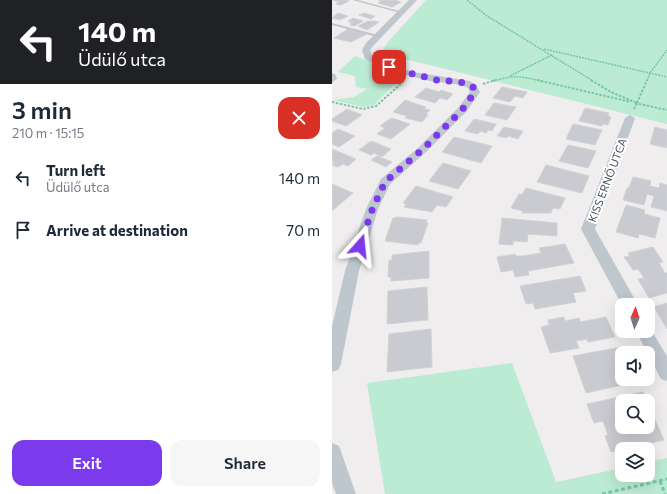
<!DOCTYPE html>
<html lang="en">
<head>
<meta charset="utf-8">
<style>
  :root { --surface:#fff; --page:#f6f6f7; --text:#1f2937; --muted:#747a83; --accent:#7c3aed }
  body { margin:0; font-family:Commissioner,sans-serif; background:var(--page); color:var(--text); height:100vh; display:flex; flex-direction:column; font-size:15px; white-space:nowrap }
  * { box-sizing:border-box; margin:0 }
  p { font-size:13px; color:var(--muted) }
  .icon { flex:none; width:22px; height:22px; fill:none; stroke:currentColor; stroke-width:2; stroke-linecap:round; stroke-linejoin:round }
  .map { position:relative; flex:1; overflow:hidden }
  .side { display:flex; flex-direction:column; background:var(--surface); width:332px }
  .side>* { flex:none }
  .guide { background:#202124; color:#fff; overflow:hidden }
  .needle { width:26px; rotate:3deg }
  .controls { position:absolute; left:283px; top:298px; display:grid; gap:8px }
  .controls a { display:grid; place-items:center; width:40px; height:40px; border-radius:8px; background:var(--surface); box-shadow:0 4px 16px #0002; font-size:20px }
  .pin { position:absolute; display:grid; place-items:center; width:34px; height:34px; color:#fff; margin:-17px; border-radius:8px; box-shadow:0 2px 6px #0006 }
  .me { position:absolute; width:44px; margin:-22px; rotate:18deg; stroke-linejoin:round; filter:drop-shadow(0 0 3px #0008) }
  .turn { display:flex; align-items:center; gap:14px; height:84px; padding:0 12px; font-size:18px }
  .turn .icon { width:52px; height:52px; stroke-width:2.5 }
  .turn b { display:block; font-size:28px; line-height:34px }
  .round { display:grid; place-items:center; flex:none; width:42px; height:42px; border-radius:12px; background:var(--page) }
  .summary { display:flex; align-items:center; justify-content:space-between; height:68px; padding:0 12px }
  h1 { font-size:24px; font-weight:600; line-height:30px }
  .cta { display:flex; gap:8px; margin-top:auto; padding:8px 12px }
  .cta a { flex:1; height:46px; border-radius:12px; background:var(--accent); color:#fff; font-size:16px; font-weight:600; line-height:46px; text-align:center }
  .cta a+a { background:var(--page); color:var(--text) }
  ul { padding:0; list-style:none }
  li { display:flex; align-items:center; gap:12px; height:52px; padding:0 12px }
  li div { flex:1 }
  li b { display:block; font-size:15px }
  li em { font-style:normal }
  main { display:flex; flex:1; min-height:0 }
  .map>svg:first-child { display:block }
</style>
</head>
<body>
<main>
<section class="side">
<div class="guide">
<div class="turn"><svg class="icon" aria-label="left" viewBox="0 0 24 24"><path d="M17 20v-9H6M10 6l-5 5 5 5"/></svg><div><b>140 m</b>Üdülő utca</div></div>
</div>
<div class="summary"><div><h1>3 min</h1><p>210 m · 15:15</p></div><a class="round" style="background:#d93025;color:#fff"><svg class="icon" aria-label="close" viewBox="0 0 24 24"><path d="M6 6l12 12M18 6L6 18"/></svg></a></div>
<ul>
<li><svg class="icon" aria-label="left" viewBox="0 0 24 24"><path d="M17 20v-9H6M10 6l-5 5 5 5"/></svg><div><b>Turn left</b><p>Üdülő utca</p></div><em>140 m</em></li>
<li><svg class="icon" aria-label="arrive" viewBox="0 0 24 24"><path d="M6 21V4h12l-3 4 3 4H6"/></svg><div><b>Arrive at destination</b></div><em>70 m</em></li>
</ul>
<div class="cta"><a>Exit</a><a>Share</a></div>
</section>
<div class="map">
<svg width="335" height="494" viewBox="0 0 335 494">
  <rect width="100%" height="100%" fill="#efeded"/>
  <g fill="#bcebd3">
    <polygon points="94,0 335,0 335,124 57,55 51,50 55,43"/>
    <polygon points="23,56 73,74 42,105 31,107 1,100 22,97 35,89 24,87 23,76 6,72"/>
    <polygon points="180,363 224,482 290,468 290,475 316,475 316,462 335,458 335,494 53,494 35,383"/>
  </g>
  <g fill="#cacbd1" stroke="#d1d2d8">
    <polygon points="1,0 13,0 17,1 9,5 4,4 7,2"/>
    <polygon points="46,0 62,0 69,2 60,7 46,3 50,1"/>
    <polygon points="6,13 16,16 8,20 0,18"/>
    <polygon points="32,13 43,16 39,19 27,15"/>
    <polygon points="21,18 31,21 22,26 18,25 20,24 18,23 19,22 16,21"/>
    <polygon points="36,21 42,21 47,22 35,30 26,26"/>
    <polygon points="16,29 35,34 19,42 2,38"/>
    <polygon points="170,87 195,92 191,98 183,96 178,102 161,98"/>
    <polygon points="94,88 107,92 109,90 121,94 115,100 108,98 103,103 83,97"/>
    <polygon points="73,100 94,107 92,109 98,110 94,114 96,115 90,122 73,118 75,116 61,112"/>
    <polygon points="162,103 184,107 175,120 153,115"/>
    <polygon points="253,108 277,113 276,116 279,117 276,125 271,124 270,126 247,121"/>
    <polygon points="15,109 30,115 14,126 0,121 0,119"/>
    <polygon points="59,118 78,124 59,139 45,134 53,128 48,126"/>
    <polygon points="142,119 164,124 160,131 156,130 154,133 148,131 146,134 133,131"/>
    <polygon points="241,124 270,130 263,145 234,139"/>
    <polygon points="172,127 191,131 186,139 176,136 175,138 165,136"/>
    <polygon points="323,127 335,130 335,148 318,144"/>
    <polygon points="6,129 23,136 7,147 0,144 0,133"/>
    <polygon points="122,137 160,146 149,163 110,152"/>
    <polygon points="39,141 59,149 50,157 42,153 39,155 27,150"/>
    <polygon points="236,145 264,151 256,168 227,161"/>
    <polygon points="0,149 24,159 16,166 11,164 6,167 0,165 2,162 0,161"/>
    <polygon points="45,156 60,162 54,167 39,160"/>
    <polygon points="111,163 139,171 126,189 97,181"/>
    <polygon points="214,165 257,176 250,193 205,182"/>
    <polygon points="301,177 319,181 318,186 327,188 328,183 335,185 335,211 319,207 322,196 315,194 312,205 291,200 295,188 297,188"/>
    <polygon points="0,184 21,193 0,211"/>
    <polygon points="84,186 121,197 114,207 105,205 100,212 72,207 74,204 71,203"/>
    <polygon points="194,188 233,198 228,209 221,208 219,213 190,213 191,211 179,208 187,194 190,195"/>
    <polygon points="294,205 313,210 312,214 328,218 323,238 307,234 306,238 284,232"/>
    <polygon points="65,217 95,220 94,222 96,223 89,243 87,243 86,245 53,241 61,218"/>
    <polygon points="170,218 225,223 225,236 196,234 195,242 181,241 181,245 167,244"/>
    <polygon points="233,244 242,263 196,271 197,275 183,277 181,270 169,272 165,257 183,254 184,256 191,256 209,253 207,248"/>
    <polygon points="321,247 331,262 327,263 333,273 335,273 335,293 317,298 306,279 312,278 306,269 301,270 292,257 298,256 296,253"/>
    <polygon points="97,251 97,278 59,281 59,277 56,277 57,260 60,260 60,255"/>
    <polygon points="248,276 254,291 241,293 244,302 203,309 201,303 194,304 188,286"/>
    <polygon points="95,287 96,320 55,324 56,291"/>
    <polygon points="335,303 335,329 322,307"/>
    <polygon points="232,317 233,321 247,318 248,322 274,317 283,337 256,342 255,339 244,341 247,348 218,353 209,327 217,325 216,320"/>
    <polygon points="99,329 100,367 55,372 57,334"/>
    <polygon points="289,347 291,353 290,353 290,379 303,379 304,382 254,393 241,356"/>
    <polygon points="311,392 315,401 290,401 290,427 316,427 316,404 332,440 279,452 273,436 276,435 271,421 262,423 255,404"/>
  </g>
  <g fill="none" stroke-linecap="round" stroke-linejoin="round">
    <g stroke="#77c7a7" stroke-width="1.5" stroke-dasharray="2 1" stroke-linecap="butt">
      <polyline points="135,0 155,16 261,81"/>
      <polyline points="212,49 335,77"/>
      <polyline points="178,76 220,55"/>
      <path d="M161,81C182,75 188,76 209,81"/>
      <polyline points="315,81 318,73 335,50"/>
    </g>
    <g stroke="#77c7a7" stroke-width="2" stroke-dasharray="2.5 1.5" stroke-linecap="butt">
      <polyline points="205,80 299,102"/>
      <polyline points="259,80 279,92 305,103 302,109"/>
      <polyline points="151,84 164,80"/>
      <polyline points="0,102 31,109 44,106 71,82"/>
      <polyline points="303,103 335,110"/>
      <polyline points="305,103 315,80"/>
    </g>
    <g stroke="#77c7a7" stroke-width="3" stroke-dasharray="4 2.5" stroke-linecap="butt">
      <polyline points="328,481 333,494"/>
      <polyline points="270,494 335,479"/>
    </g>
    <g fill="#bec6ce" fill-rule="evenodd">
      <polygon points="20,0 26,0 71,12 69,13"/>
      <polygon points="0,23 46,35 47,36 45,37 0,25"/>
    </g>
    <g fill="#bec6ce" fill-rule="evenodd">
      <polygon points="77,0 85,0 41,46 38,50 40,56 56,64 81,72 138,81 144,85 148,92 134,112 94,152 58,184 46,209 27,271 9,364 6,370 0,372 0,326 13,271 34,209 49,179 86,148 126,108 138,92 136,88 130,85 98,81 58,71 33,59 30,50 34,43"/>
      <polygon points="0,73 3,74 5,79 0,82"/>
      <polygon points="298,115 303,118 263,229 306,305 290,305 249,229 293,118"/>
      <polygon points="316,325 335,356 335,381 329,379 304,331 316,331"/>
      <polygon points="0,443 7,446 24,494 4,494 0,483"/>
    </g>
  </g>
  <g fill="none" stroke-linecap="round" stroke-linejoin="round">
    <path stroke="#7c3aed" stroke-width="7" stroke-dasharray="0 12.6" d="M28,246L40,210L53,182L90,150L130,110L143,92L141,87C131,80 117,82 105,80C89,76 73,72 57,67"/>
  </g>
  <g text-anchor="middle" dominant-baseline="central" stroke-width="4" stroke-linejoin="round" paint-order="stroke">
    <g font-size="11" fill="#464e59" stroke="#fff">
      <text transform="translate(275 180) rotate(-69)">KISS ERNŐ UTCA</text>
    </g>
  </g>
</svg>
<div class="controls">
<a><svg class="needle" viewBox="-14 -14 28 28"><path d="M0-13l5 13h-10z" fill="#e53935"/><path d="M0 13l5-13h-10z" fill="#747a83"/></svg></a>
<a><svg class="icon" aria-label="sound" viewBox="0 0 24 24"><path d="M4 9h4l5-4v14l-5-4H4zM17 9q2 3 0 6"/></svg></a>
<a><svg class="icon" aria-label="search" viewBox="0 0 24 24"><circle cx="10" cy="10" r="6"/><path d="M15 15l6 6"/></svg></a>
<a><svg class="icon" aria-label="layers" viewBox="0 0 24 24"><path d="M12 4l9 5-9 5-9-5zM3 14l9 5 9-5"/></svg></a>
</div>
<div class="pin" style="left:57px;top:67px;background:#d93025"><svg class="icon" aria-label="arrive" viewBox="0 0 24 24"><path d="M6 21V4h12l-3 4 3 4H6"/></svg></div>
<svg class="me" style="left:28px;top:246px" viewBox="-20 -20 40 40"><path d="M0-17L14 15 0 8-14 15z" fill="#7c3aed" stroke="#fff" stroke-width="4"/></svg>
</div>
</main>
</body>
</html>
